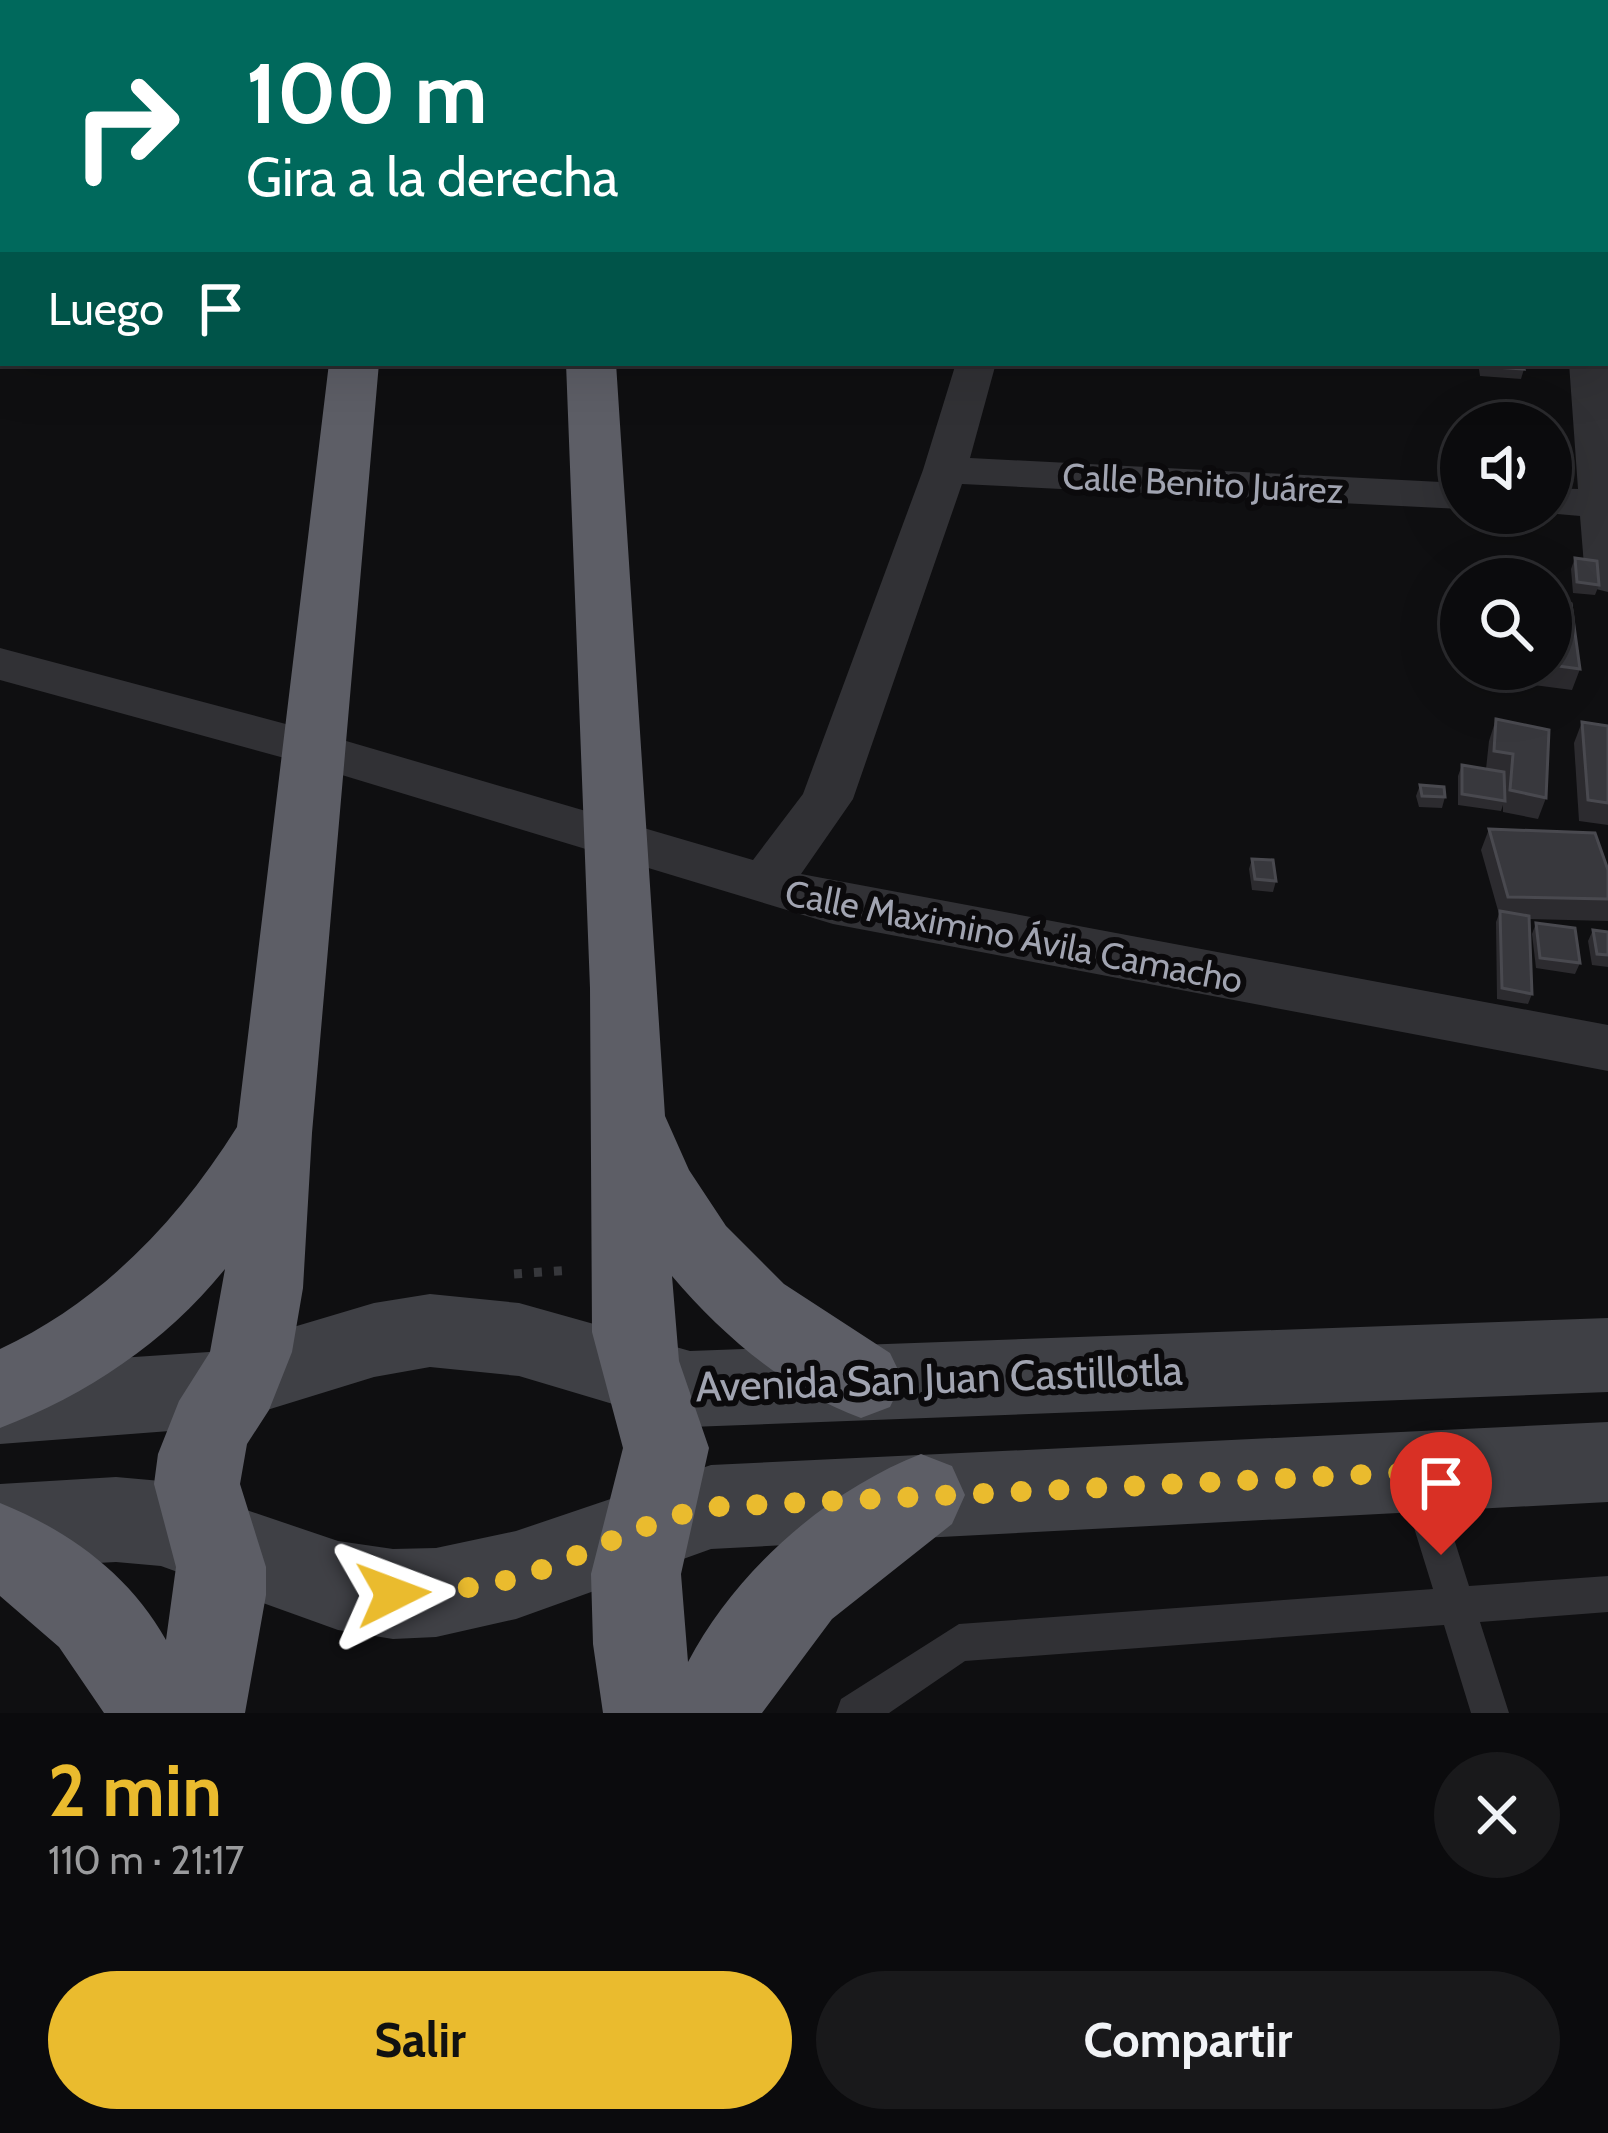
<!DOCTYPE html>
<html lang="es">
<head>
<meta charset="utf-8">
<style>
  :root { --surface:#0b0b0d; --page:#19191b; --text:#f1f3f6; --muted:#9a9b9d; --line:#2b2b2e; --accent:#eabb2e }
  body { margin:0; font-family:Cabin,sans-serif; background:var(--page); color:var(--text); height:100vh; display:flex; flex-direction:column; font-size:45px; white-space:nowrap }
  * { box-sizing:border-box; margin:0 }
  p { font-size:39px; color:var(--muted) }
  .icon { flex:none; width:66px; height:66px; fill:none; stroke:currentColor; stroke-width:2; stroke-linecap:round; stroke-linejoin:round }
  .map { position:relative; height:1713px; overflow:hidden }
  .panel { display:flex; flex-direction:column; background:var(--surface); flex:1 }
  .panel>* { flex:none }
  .banner { position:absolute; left:0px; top:0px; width:1608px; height:366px; box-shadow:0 12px 48px #0002,0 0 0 3px var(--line); background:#00695c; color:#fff; overflow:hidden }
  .buttons { position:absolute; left:1440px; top:402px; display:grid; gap:24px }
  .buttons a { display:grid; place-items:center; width:132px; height:132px; border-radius:50%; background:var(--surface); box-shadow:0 12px 48px #0002,0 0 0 3px var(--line); font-size:60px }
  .pin { position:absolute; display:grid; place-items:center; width:102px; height:102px; color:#fff; margin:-123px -51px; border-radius:50% 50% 50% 0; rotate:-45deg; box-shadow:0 0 12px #0007 }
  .pin .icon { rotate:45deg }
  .me { position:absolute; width:132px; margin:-66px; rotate:87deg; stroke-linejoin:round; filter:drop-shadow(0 0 9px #0008) }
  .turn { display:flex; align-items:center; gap:42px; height:252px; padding:0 48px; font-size:54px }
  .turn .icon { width:156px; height:156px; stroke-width:2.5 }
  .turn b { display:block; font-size:84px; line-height:102px }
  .then { display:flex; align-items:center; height:114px; padding:0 48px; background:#0003; gap:24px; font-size:45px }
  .round { display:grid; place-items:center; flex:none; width:126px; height:126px; border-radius:63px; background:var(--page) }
  .summary { display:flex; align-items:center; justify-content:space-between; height:204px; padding:0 48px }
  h1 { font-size:72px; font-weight:800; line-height:90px; color:var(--accent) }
  .button { display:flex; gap:24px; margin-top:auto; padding:24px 48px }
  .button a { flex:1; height:138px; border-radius:72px; background:var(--accent); color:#111; font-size:48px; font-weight:800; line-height:138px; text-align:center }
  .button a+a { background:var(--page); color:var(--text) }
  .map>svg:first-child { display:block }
</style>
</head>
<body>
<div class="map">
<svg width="1608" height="1713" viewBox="0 0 1608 1713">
  <rect width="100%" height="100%" fill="#0f0f11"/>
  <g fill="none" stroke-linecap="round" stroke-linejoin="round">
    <polyline stroke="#37383c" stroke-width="9" stroke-dasharray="8 12" stroke-linecap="butt" points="514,1274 571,1270"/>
    <polygon fill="#313135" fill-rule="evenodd" points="1416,1459 1429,1464 1434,1476 1469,1586 1608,1576 1608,1612 1480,1622 1509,1713 1471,1713 1444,1625 965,1661 889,1713 836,1713 841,1699 959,1624 1433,1589 1398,1476 1403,1464"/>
    <g fill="#313135" fill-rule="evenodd">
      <polygon points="1541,0 1571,0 1572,3 1542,3"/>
      <rect x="1605" y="83" width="3" height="20"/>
      <polygon points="1605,357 1608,361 1608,592 1592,588 1585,578 1580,516 1546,513 1551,513 1551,488 1578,489 1569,363 1605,363"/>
      <polygon points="956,363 996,363 970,458 1461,483 1461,509 962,484 853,799 801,874 1608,1025 1608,1071 833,924 299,762 0,680 0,648 312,731 753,860 803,794 923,470"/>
    </g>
    <g fill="#3f4045" fill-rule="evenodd">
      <polygon points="430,1294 519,1303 690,1351 1608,1318 1608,1392 690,1427 519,1376 430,1367 374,1377 209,1428 0,1444 0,1366 209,1352 374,1303"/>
      <polygon points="1608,1422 1608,1502 711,1549 516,1619 436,1637 393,1639 338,1630 161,1566 116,1562 0,1568 0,1484 116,1477 161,1481 338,1541 393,1549 436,1548 516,1531 711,1465"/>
    </g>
    <g fill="#5d5e66" fill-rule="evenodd">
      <polygon points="375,0 413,0 374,3"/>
      <rect x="552" y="0" width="38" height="3"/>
      <path d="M329,363H379L312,1133L303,1288L292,1352L269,1410L247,1444L240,1484L266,1567V1595L245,1713H104L59,1647L0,1596V1503C68,1530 130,1575 166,1640L176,1567L154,1484L158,1454L179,1401L210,1352L225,1269C166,1342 87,1395 0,1428V1349C101,1302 178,1221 237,1127Z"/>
      <path d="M566,363H616L665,1116L689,1170L726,1226L784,1284L890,1353L903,1380L890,1407L861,1418C786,1390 723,1336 672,1276L679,1361L709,1448L681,1574L688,1662C735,1572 826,1491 921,1454L952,1466L965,1495L952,1524L832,1619L762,1713H603L593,1644L591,1574L623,1448L592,1332L590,988Z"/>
    </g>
  </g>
  <g fill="#2c2b2f">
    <polygon points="1478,363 1522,363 1524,369 1521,379 1480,376"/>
    <polygon points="1575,558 1599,585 1595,595 1573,593 1571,569"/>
    <polygon points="1551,602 1580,669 1572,690 1518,683 1517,669 1551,669"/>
    <polygon points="1496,719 1546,798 1538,819 1503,812 1503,805 1501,811 1458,805 1458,776 1462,765 1486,769 1489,741"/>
    <polygon points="1582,722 1608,726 1608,825 1579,821 1574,743"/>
    <polygon points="1420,785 1445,797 1442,808 1419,807 1416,796"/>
    <polygon points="1489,829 1608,870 1608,921 1529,919 1532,994 1528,1004 1497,999 1496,922 1499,914 1481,850"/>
    <polygon points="1252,859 1276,881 1273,892 1252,890 1249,869"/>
    <polygon points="1536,923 1580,963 1575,974 1536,968 1532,934"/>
    <polygon points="1593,930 1608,932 1608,967 1592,965 1588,941"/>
  </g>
  <g fill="#38383d" stroke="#49494f" stroke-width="3">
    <polygon points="1521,0 1545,0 1546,3 1521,3"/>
    <polygon points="1483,363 1522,363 1524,369 1483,366"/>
    <polygon points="1575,558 1597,561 1599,585 1577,582"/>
    <polygon points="1551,602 1571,604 1580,669 1551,665"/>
    <polygon points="1496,719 1549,730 1546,798 1510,790 1513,754 1494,751"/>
    <polygon points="1582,722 1608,726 1608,803 1588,800"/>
    <polygon points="1462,765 1504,772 1505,801 1462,794"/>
    <polygon points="1420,785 1444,787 1445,797 1422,796"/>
    <polygon points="1489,829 1595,833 1608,870 1608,899 1508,897"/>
    <polygon points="1252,859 1273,860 1276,881 1255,879"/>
    <polygon points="1500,911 1529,916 1532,994 1502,988"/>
    <polygon points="1536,923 1575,928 1580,963 1540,958"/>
    <polygon points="1593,930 1608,932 1608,955 1597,954"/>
  </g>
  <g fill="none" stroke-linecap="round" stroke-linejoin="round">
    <path stroke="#eabb2e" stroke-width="21" stroke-dasharray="0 37.8" d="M393,1594C447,1592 501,1586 551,1566C605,1545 653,1519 711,1507L1415,1472L1441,1555"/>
  </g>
  <g text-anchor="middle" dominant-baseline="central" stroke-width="12" stroke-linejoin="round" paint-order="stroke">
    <g font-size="36" fill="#a1a4b1" stroke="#0b0a0c">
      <text transform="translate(1203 483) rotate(3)">Calle Benito Juárez</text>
      <text transform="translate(1014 936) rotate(11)">Calle Maximino Ávila Camacho</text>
    </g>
    <g font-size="42" fill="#a1a4b1" stroke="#0b0a0c">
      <text transform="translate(939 1378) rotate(-2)">Avenida San Juan Castillotla</text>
    </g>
  </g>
</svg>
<div class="buttons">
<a><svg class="icon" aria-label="sound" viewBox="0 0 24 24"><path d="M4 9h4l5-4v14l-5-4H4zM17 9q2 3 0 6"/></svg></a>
<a><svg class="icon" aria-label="search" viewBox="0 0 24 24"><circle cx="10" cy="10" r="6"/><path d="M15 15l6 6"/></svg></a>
</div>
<div class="pin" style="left:1441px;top:1555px;background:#d93025"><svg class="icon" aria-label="arrive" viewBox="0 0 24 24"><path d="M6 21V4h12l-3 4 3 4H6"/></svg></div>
<svg class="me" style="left:393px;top:1594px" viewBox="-20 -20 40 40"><path d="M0-17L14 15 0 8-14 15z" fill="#eabb2e" stroke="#fff" stroke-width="4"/></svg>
<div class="banner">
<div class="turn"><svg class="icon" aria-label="right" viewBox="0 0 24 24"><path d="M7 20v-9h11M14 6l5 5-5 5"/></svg><div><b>100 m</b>Gira a la derecha</div></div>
<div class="then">Luego<svg class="icon" aria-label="arrive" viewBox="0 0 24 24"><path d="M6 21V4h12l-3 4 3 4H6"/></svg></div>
</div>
</div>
<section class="panel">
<div class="summary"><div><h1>2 min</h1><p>110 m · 21:17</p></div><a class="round"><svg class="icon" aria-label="close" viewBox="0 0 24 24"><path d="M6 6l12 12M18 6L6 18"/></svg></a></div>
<div class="button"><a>Salir</a><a>Compartir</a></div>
</section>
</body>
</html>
